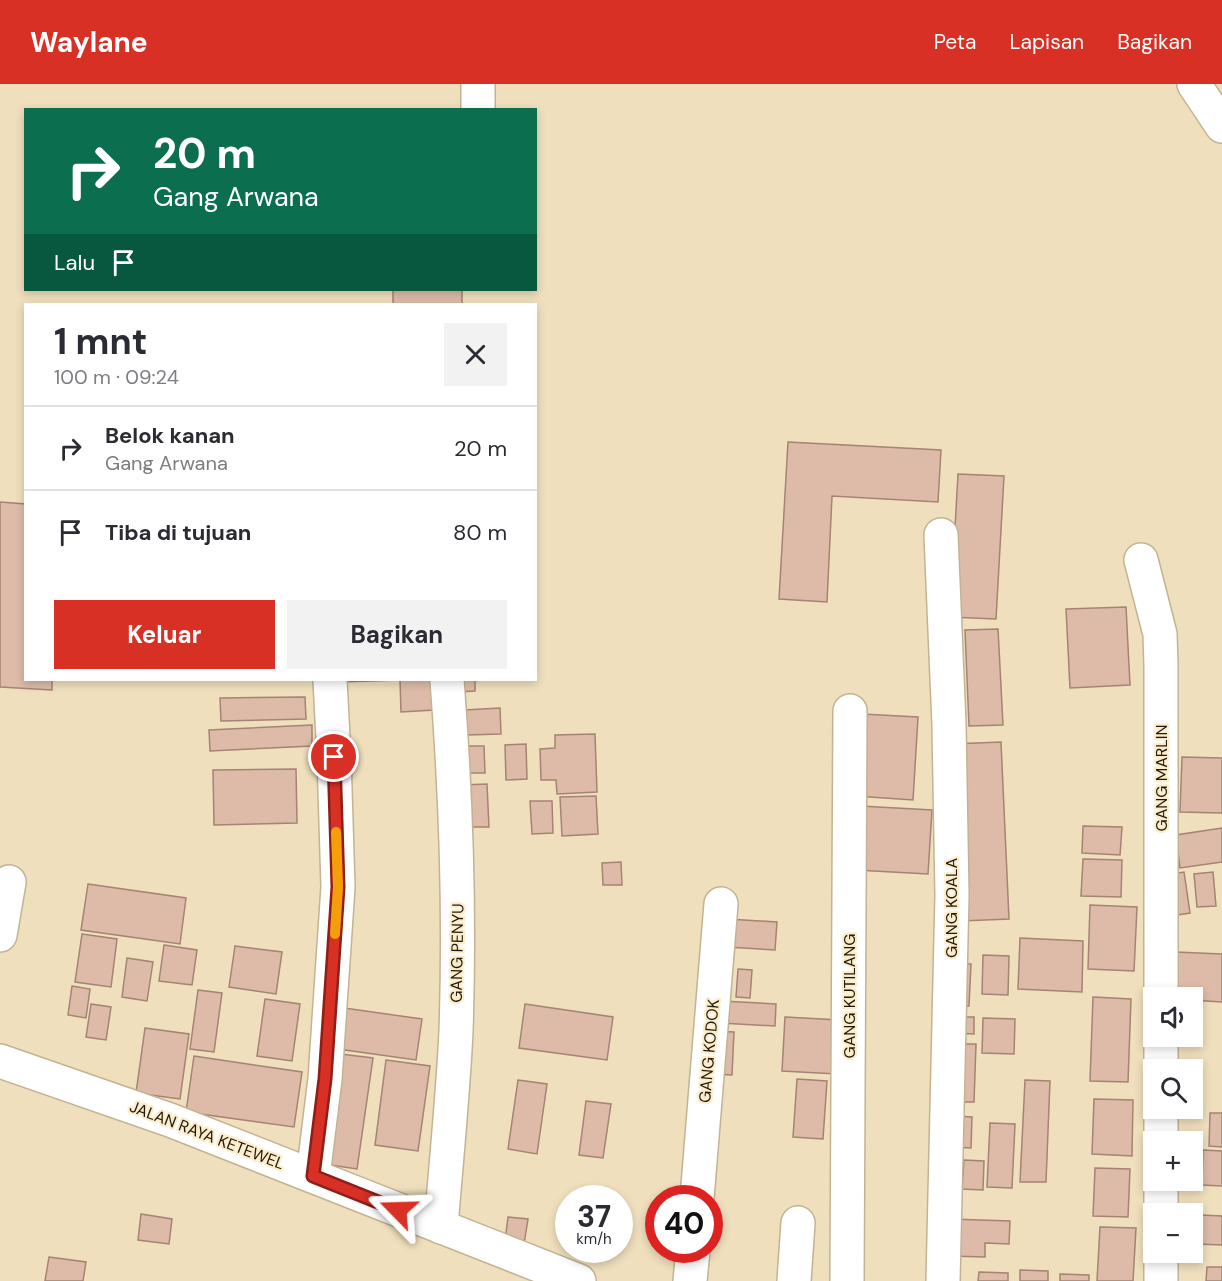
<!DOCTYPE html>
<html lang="id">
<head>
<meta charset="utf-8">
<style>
  :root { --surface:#fff; --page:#f2f2f3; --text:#2b2b33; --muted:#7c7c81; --line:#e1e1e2; --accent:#d93025 }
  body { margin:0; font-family:"DM Sans",sans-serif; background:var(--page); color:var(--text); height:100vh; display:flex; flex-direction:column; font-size:22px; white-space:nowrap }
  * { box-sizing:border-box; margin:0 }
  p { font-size:20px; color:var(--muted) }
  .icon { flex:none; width:33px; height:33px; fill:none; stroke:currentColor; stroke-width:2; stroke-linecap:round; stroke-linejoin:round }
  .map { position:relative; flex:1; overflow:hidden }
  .sheet { position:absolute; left:24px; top:219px; width:513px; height:378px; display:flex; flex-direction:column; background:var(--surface); border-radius:0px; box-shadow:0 3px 9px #0003 }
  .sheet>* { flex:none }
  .guide { position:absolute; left:24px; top:24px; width:513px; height:183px; border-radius:0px; box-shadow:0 3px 9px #0003; background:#0b6e4f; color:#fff; overflow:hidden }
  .buttons { position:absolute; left:1143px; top:903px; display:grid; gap:12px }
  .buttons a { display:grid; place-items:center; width:60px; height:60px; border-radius:0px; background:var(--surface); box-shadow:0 3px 9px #0003; font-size:30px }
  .speed { position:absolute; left:555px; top:1101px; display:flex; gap:12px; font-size:30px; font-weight:700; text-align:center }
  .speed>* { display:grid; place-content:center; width:78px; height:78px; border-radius:50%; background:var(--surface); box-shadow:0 3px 9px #0003; line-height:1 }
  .speed small { font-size:15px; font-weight:400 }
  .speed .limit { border:9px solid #d22; background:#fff; color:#111 }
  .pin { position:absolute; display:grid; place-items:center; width:51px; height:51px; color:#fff; margin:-26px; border:3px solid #fff; border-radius:50%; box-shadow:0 2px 6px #0007 }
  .me { position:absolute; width:66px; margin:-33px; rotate:292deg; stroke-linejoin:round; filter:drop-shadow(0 0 4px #0008) }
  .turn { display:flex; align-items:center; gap:21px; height:126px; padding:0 30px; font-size:27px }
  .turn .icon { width:78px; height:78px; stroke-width:2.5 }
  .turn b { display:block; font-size:42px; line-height:51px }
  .then { display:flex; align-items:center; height:57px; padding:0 30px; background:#0003; gap:12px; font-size:22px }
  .round { display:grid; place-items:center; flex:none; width:63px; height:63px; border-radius:0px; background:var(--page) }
  .head { display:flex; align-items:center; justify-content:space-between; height:102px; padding:0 30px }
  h1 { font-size:36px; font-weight:700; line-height:45px }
  .primary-button { display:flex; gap:12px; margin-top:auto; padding:12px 30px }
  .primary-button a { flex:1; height:69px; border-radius:0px; background:var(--accent); color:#fff; font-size:24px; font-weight:700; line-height:69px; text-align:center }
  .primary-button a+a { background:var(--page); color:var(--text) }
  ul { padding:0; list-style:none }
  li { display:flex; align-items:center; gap:18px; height:84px; padding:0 30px; border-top:2px solid var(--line) }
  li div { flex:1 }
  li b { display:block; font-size:22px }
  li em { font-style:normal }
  header { display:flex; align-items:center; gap:36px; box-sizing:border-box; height:84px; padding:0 30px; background:var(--accent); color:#fff }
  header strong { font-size:28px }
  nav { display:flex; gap:33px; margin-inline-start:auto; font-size:21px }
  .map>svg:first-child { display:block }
</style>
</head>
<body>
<header>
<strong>Waylane</strong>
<nav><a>Peta</a><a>Lapisan</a><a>Bagikan</a></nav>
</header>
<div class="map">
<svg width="1222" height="1197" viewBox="0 0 1222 1197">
  <rect width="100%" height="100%" fill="#efdfbd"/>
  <g fill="#debba8" stroke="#a48472" stroke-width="1.5">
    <rect x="393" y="206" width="69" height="14"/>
    <polygon points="788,358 941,366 938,418 832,412 827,518 779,515"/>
    <polygon points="958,390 1004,392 996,535 950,533"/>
    <polygon points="0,418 26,420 26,596 52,596 52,606 0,603"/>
    <polygon points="1126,523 1130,601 1070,604 1066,525"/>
    <polygon points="998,545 1003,641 969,642 965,546"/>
    <polygon points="339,596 433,596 434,626 401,628 400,596 339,598"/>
    <polygon points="456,596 475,596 475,607 457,608"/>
    <polygon points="305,613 306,635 221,637 220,614"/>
    <polygon points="500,624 501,650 467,651 465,626"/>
    <polygon points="862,630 918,633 913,716 856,712"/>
    <polygon points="312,641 312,662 210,667 209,646"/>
    <polygon points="595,650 597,708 557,710 556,696 541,696 540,665 555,664 555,651"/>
    <polygon points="1001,658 1009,835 961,837 952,660"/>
    <polygon points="526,660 527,695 506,696 505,661"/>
    <polygon points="465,662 484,662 485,689 466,689"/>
    <polygon points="1182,673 1222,674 1222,729 1180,728"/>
    <polygon points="296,685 297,739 214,741 213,686"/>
    <polygon points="487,700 489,743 463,743 461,701"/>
    <polygon points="596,712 598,750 562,752 560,713"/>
    <polygon points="530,717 552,717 553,749 532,750"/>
    <polygon points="860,722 932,726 928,790 856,786"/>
    <polygon points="1083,742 1122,743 1120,771 1082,769"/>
    <polygon points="1222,744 1222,778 1180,784 1176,751"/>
    <polygon points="1083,775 1122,776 1121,813 1081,812"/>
    <polygon points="621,778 622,801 603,801 602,779"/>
    <polygon points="1184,788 1190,829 1171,832 1165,791"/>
    <polygon points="1213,788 1216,822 1197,823 1194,790"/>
    <polygon points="88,800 186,814 180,860 81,846"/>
    <polygon points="1090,821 1137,823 1134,887 1088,885"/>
    <polygon points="728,835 777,838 775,866 727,863"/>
    <polygon points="82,850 117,855 111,903 75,898"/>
    <polygon points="1020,854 1083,857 1082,908 1018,905"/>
    <polygon points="164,861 197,866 192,901 159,897"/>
    <polygon points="235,862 282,868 276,910 229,903"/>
    <polygon points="1176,868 1222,870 1222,918 1192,916 1192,914 1173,914"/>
    <polygon points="983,871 1009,872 1008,911 982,910"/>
    <polygon points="127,874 153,878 147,917 122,913"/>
    <polygon points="954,880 971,880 969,922 953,922"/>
    <polygon points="738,885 752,886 750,914 736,913"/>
    <polygon points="72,902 90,905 86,934 68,931"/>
    <polygon points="198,906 222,909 214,968 190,965"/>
    <polygon points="1093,913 1131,915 1128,998 1090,997"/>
    <polygon points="265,915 300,920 292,977 257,972"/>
    <polygon points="722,917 776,920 775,942 721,939"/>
    <polygon points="91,920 111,923 106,956 86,953"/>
    <polygon points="525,920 613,933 607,976 519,964"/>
    <polygon points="337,923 422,935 416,976 331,964"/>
    <polygon points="785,933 840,936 837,990 782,987"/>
    <polygon points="954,933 974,933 974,950 953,949"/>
    <polygon points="983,934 1015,935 1014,970 982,969"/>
    <polygon points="145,944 189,950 180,1015 136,1009"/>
    <polygon points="713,947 734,948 732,991 710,990"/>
    <polygon points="955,960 976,960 974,1018 953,1018"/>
    <polygon points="332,969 373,974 357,1085 317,1079"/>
    <polygon points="194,972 302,988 294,1043 186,1028"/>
    <polygon points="386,976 430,982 418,1067 375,1061"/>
    <polygon points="797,995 827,997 823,1055 793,1053"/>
    <polygon points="518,996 547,1000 537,1070 508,1065"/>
    <polygon points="1025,996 1050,997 1046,1098 1020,1098"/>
    <polygon points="1094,1015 1133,1016 1132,1072 1092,1070"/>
    <polygon points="586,1017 611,1020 603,1074 579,1071"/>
    <polygon points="1210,1029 1222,1029 1222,1063 1209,1062"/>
    <polygon points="955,1032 972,1033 971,1064 954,1063"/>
    <polygon points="990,1039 1015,1040 1012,1104 987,1103"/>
    <polygon points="1203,1066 1222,1067 1222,1102 1202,1101"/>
    <polygon points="964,1076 984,1077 983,1106 962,1105"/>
    <polygon points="1095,1084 1130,1085 1128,1133 1093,1132"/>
    <polygon points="141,1130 172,1135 169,1160 138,1156"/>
    <polygon points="1200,1131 1222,1132 1222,1161 1198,1160"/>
    <polygon points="508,1133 528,1135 524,1160 505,1157"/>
    <polygon points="950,1135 1010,1137 1009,1160 985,1159 985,1173 949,1172"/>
    <polygon points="1100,1143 1136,1144 1133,1197 1097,1197"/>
    <polygon points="49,1173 86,1178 83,1197 45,1197"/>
    <polygon points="1207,1183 1222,1183 1222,1197 1206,1197"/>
    <polygon points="1020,1186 1048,1187 1048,1197 1020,1197"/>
    <polygon points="979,1188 1008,1189 1008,1197 978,1197"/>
    <polygon points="1060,1190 1089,1191 1089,1197 1060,1197"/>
  </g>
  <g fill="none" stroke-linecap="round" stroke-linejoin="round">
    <g stroke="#c3b393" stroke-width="36">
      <g id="minor">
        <polyline points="478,0 478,26"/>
        <polyline points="1194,0 1222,42"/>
        <polyline points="941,451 949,641 952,811 943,1197"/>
        <polyline points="1141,476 1160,550 1161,582 1161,914"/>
        <polyline points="0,851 9,798"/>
        <polyline points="0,977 170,1036 579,1197"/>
        <polyline points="1161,986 1161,952"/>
        <polyline points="1161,1058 1161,1024"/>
        <polyline points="313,1092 325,995 338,803 334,673 330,596"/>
        <polyline points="697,1114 721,820"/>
        <polyline points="1161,1130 1161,1096"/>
        <path d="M441,1143C446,1078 453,1012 456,947C460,830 456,712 447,596"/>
        <polyline points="690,1197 693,1166"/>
        <polyline points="794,1197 798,1139"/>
        <polyline points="847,1197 850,627"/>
        <polyline points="1161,1197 1161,1168"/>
      </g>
    </g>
    <use href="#minor" stroke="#fff" stroke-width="33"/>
  </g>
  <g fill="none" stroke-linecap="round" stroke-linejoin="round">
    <g stroke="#8d1f18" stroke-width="15">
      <polyline id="route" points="334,673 338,803 325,995 313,1092 398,1126"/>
    </g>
    <use href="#route" stroke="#d93025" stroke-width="10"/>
    <polyline stroke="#f59e0b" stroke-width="10" points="335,850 338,803 336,748"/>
  </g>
  <g text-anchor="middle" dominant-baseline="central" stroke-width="4.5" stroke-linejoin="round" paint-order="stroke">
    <g font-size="16" fill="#1e180c" stroke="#fcecca">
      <text transform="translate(1161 694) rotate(-90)">GANG MARLIN</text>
      <text transform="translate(951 824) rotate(-90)">GANG KOALA</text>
      <text transform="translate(457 869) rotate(-89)">GANG PENYU</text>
      <text transform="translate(849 912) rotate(-90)">GANG KUTILANG</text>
      <text transform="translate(709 967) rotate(-85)">GANG KODOK</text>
      <text transform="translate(207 1051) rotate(21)">JALAN RAYA KETEWEL</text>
    </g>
  </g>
</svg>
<div class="buttons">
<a><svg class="icon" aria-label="sound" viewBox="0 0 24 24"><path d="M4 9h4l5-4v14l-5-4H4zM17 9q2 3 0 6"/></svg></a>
<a><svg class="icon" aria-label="search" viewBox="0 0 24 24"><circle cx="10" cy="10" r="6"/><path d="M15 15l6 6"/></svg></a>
<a>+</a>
<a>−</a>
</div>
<div class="speed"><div>37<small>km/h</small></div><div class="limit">40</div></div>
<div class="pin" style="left:334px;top:673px;background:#d93025"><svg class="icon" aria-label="arrive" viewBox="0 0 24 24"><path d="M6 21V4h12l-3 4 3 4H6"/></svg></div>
<svg class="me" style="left:398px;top:1126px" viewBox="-20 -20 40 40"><path d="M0-17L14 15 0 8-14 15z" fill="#d93025" stroke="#fff" stroke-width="4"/></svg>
<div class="guide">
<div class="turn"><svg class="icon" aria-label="right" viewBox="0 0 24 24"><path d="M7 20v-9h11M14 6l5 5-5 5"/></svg><div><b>20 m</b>Gang Arwana</div></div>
<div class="then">Lalu<svg class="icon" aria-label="arrive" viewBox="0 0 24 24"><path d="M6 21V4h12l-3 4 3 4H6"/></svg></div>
</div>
<section class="sheet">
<div class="head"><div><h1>1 mnt</h1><p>100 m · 09:24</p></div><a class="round"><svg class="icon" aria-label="close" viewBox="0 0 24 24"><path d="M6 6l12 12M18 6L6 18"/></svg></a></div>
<ul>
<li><svg class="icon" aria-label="right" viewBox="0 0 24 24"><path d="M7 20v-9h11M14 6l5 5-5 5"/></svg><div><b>Belok kanan</b><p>Gang Arwana</p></div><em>20 m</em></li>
<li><svg class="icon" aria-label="arrive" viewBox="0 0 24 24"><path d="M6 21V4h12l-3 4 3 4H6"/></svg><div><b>Tiba di tujuan</b></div><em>80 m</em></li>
</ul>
<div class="primary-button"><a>Keluar</a><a>Bagikan</a></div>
</section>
</div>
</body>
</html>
